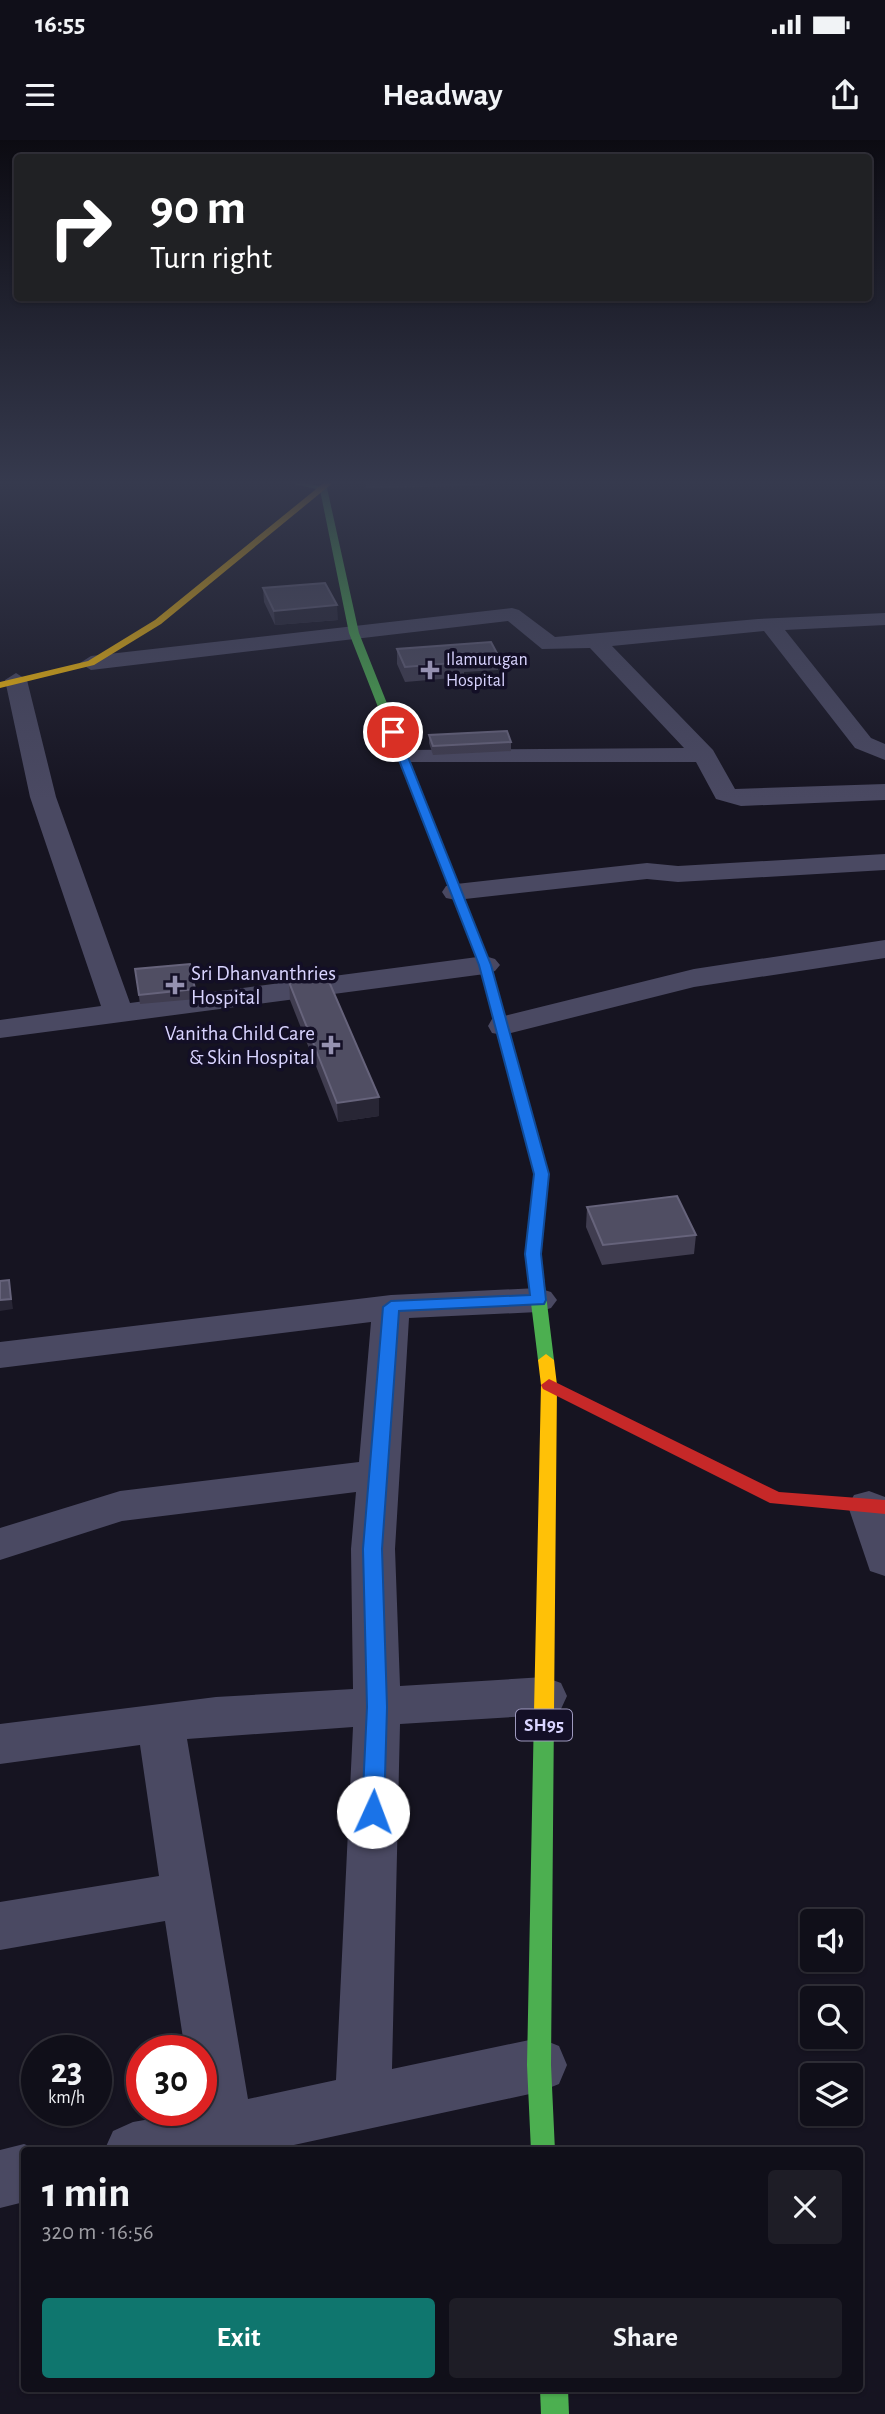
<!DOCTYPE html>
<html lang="en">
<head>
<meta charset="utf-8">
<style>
  :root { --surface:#100f19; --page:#1e1d26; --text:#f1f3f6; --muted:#9c9ca2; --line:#302f38; --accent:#0f766e }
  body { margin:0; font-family:"Alegreya Sans",sans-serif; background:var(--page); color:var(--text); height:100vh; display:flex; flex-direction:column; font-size:26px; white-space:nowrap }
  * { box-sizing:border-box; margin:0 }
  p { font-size:23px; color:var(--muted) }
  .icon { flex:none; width:38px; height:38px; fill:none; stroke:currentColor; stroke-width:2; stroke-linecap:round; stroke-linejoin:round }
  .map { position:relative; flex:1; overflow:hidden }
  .side { position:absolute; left:21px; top:2007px; width:842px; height:245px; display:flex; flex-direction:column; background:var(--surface); border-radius:7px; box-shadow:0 2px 5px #0004,0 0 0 2px var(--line) }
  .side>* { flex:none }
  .guide { position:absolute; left:14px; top:14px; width:858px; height:147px; border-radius:7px; box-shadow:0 2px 5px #0004,0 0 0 2px var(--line); background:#202124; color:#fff; overflow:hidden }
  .fabs { position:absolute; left:800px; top:1769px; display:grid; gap:14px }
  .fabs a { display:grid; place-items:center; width:63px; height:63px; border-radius:7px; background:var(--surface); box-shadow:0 2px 5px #0004,0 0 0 2px var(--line); font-size:35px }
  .speed { position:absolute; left:21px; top:1895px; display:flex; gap:14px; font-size:35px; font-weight:700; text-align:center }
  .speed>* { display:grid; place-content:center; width:91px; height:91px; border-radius:50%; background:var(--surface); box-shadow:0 2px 5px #0004,0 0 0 2px var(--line); line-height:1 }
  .speed small { font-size:18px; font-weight:400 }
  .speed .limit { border:10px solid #d22; background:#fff; color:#111 }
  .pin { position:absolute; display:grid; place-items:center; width:60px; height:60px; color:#fff; margin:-30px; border:4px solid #fff; border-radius:50%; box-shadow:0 2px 7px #0007 }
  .me { position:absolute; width:77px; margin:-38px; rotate:2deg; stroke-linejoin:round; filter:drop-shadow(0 0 5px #0008) }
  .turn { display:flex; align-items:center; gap:24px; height:147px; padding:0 21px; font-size:32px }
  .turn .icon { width:91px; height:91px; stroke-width:2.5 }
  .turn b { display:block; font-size:49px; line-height:60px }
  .round { display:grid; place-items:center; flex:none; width:74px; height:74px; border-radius:7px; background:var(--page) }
  .overview { display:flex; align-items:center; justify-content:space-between; height:119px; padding:0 21px }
  h1 { font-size:42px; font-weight:700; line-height:52px }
  .cta { display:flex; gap:14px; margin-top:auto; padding:14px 21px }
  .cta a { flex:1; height:80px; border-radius:7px; background:var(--accent); color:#fff; font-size:28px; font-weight:700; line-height:80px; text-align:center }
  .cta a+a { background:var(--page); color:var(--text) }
  .status { display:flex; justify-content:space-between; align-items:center; height:49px; padding:0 35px; background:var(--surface); direction:ltr }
  .status svg { height:19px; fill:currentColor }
  header { display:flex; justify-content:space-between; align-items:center; height:91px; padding:0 21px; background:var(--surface); font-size:32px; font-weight:700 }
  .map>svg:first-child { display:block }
</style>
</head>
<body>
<div class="status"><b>16:55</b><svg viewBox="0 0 49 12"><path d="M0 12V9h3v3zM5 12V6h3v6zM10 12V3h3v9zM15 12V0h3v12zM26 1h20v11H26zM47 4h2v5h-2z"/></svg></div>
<header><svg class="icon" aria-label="menu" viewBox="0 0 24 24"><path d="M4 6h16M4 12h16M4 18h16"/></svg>Headway<svg class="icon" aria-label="share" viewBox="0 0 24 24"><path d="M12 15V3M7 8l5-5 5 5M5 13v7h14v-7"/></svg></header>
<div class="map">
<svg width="885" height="2274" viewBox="0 0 885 2274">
  <rect width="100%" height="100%" fill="#161421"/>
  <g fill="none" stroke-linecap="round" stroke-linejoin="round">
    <g fill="#4a4962" fill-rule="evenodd">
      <polygon points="512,468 519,470 555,497 758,479 885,473 885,485 785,490 871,598 885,604 885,620 855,608 764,491 612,506 713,610 735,649 885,644 885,660 741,666 716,659 696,622 394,622 391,617 394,612 403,610 684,608 590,508 542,509 508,481 91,530 80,523 91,516"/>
      <polygon points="16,533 27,540 56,657 130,863 485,816 495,819 500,825 495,831 485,834 0,898 0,880 101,866 30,657 5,540"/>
      <polygon points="885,714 885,730 678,742 647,739 456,760 446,758 442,752 446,746 456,744 647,723 678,726"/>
      <polygon points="885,800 885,818 694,847 503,895 492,893 488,886 492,879 694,829"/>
      <path d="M538,1148L551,1152L557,1160L551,1168L538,1172L409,1178L395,1409L400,1546L544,1537L561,1543L567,1556L561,1569L544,1575L400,1584L392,1929L539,1898L559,1906L567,1925L559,1944L539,1952L266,2011H104L113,1991L133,1982L201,1970V1911H185L165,1781L0,1810V1762L159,1736L140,1605L0,1624V1584L216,1557L353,1549L351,1409L356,1352L122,1381L0,1420V1388L120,1351L359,1322L371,1182L0,1228V1202L391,1155ZM353,1587L336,1940L248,1959L187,1599Z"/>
      <polygon points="869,1351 885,1357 885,1436 870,1431 848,1366 854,1355"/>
      <polygon points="24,2004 41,2011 24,2011 24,2062 0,2068 0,2010"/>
    </g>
    <g fill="#4caf50" fill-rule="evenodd">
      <polygon points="282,341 298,341 327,348 359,493 491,825 549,1034 541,1114 554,1220 552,1224 540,1224 538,1220 525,1114 535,1034 479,825 349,493 320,350"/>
      <polygon points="544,1564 551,1566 554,1572 551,1925 555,2011 531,2011 527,1925 534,1572 537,1566"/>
      <polygon points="540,2249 568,2249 569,2274 541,2274"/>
    </g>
    <g fill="#ffc107" fill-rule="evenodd">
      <polygon points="326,341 335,341 161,484 94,525 0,548 0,542 88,521 155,480"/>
      <polygon points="546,1214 554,1220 557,1245 554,1572 551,1578 544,1580 537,1578 534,1572 541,1245 538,1220"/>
    </g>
    <polygon fill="#c62828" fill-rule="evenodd" points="549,1239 779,1352 885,1360 885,1374 770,1363 543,1249 541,1245"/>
  </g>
  <g fill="#403d50">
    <polygon points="366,341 485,341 485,346 366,348"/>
    <polygon points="263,448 338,480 275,485 264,462"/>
    <polygon points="397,509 498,515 498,530 464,532 464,537 405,542 397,524"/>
    <polygon points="429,595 511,602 511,611 433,615 429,603"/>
    <polygon points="135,829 195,849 196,859 140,864"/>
    <polygon points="289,842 379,976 338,982 290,860"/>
    <polygon points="587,1067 696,1095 694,1114 602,1125 586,1087"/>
  </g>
  <g fill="#282635">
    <polygon points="337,465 338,480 275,485 274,471"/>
    <polygon points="379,957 379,976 338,982 337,963"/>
    <polygon points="9,1140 13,1169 0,1171 0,1160"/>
  </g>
  <g fill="#504e63" stroke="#66637b" stroke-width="2">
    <polygon points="325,443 337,465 274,471 263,448"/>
    <polygon points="491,502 498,515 462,517 465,522 405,527 397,509"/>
    <polygon points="507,591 511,602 433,606 429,595"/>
    <polygon points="190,824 195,849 139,855 135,829"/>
    <polygon points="327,837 379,957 337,963 289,842"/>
    <polygon points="677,1056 696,1095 603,1105 587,1067"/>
    <polygon points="9,1140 11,1159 0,1160 0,1141"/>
  </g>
  <linearGradient id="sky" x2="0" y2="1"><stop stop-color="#0c0b12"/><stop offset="0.52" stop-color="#363a4e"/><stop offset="1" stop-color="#363a4e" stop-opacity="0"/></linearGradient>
  <rect width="885" height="659" fill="url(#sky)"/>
  <polygon fill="#1a73e8" stroke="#114b97" stroke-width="2" points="393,589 398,592 491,825 549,1034 541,1114 546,1160 544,1164 399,1171 382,1409 387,1567 384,1672 381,1679 373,1681 365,1679 362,1672 367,1567 363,1409 383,1167 391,1161 530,1155 525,1114 534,1034 479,825 388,592"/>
  <g fill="#9591b1" stroke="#130f26" stroke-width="2.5">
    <path d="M426.5 519.5h7v7h7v7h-7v7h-7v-7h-7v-7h7z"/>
    <path d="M171.5 834.5h7v7h7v7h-7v7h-7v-7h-7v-7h7z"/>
    <path d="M327.5 894.5h7v7h7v7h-7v7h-7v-7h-7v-7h7z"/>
  </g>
  <g text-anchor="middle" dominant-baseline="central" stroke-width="7" stroke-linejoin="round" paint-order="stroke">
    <g font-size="18" fill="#d9d4ff" stroke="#130f26" text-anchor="start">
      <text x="446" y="520">Ilamurugan<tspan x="446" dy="21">Hospital</tspan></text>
    </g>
    <rect fill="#130f26" stroke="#9e99be" stroke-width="2" x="516" y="1569.5" width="56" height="31" rx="5"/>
    <g font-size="19" font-weight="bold" fill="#d9d4ff">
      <text x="544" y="1585">SH95</text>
    </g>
    <g font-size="21" fill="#d9d4ff" stroke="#130f26" text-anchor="start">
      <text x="191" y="833">Sri Dhanvanthries<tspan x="191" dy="24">Hospital</tspan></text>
      <text x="315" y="893" text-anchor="end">Vanitha Child Care<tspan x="315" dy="24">&amp; Skin Hospital</tspan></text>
    </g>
  </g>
</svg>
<div class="fabs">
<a><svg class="icon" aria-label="sound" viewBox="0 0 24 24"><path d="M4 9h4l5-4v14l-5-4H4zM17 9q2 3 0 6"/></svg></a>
<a><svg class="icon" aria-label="search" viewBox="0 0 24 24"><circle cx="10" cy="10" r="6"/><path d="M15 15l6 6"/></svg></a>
<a><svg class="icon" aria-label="layers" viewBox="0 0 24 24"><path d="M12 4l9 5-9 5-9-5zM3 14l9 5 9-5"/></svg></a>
</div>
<div class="speed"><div>23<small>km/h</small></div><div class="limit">30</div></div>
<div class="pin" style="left:393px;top:592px;background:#d93025"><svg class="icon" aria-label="arrive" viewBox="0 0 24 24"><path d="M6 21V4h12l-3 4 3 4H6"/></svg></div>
<svg class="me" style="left:373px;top:1672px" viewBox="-20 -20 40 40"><circle r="19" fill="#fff"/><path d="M0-13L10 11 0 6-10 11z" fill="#1a73e8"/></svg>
<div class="guide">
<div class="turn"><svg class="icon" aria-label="right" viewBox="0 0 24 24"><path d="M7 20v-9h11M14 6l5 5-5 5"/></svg><div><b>90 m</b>Turn right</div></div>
</div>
<section class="side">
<div class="overview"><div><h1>1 min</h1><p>320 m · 16:56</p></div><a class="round"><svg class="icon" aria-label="close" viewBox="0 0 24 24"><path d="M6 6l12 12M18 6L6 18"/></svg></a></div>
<div class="cta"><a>Exit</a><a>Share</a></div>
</section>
</div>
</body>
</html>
